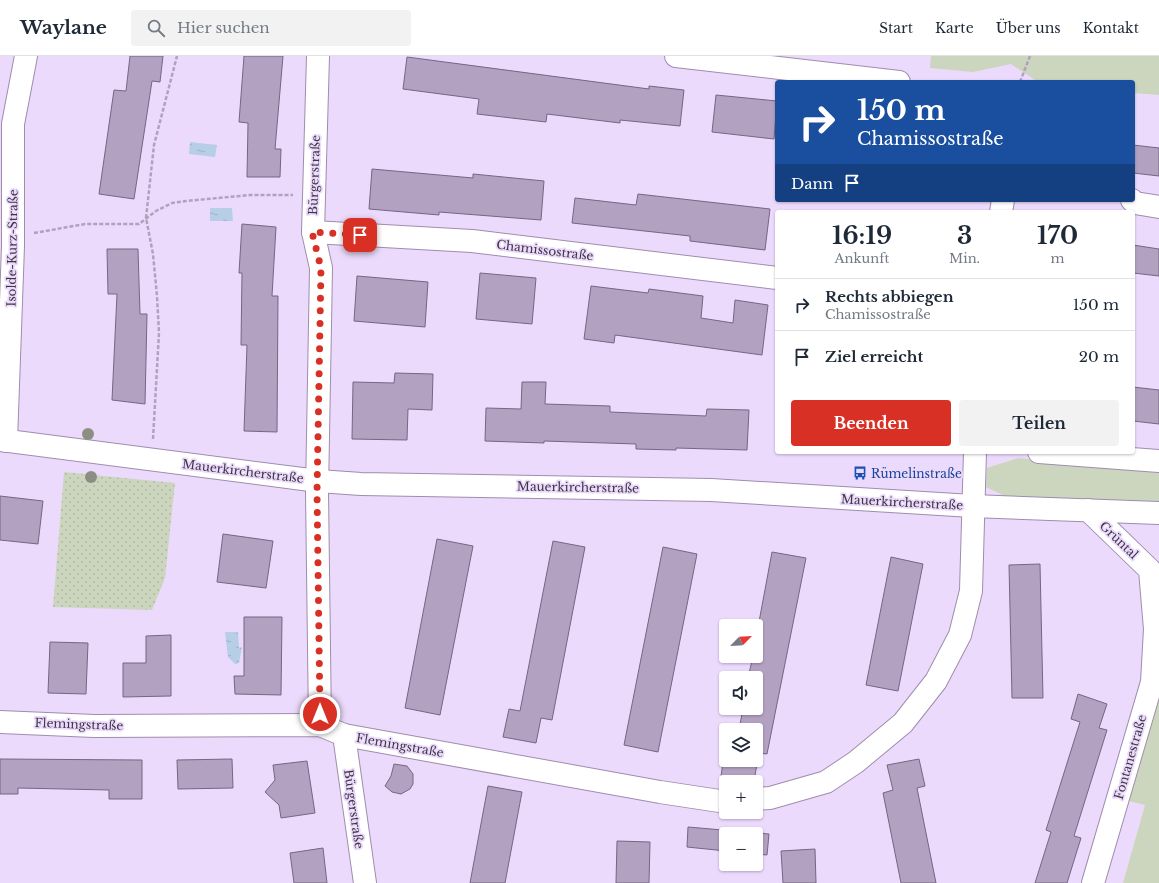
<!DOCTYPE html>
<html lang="de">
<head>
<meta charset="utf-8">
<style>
  :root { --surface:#fff; --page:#f2f2f3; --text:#1f2937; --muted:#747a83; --line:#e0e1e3; --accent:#d93025 }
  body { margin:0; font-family:"Libre Baskerville",serif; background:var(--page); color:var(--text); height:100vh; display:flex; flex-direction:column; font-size:15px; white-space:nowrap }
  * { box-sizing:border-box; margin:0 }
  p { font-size:13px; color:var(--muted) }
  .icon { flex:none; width:22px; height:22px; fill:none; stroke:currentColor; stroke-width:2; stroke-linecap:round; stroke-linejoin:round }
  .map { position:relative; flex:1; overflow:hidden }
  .drawer { position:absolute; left:775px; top:154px; width:360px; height:244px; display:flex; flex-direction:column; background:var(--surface); border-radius:4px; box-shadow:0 1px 3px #0004 }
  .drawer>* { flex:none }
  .hud { position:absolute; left:775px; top:24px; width:360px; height:122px; border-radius:4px; box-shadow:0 1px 3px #0004; background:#1a4fa0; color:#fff; overflow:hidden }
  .needle { width:26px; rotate:66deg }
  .fabs { position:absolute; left:719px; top:563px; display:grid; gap:8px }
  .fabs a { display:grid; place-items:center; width:44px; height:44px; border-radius:4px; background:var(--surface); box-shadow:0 1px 3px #0004; font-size:20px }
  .pin { position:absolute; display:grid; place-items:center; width:34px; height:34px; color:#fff; margin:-17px; border-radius:8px; box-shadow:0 2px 6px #0006 }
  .me { position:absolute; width:44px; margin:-22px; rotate:0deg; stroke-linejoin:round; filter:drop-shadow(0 0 3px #0008) }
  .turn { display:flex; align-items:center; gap:14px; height:84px; padding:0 16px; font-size:18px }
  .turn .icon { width:52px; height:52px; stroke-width:2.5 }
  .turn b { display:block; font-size:28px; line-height:34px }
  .then { display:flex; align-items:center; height:38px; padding:0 16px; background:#0003; gap:8px; font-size:15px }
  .eta { display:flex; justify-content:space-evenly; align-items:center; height:68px; text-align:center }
  .eta b { font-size:24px; font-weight:700; line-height:28px }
  .primary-button { display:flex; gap:8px; margin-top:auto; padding:8px 16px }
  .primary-button a { flex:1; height:46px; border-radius:4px; background:var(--accent); color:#fff; font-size:16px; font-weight:700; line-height:46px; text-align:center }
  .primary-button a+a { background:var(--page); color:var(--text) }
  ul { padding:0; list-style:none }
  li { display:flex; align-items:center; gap:12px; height:52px; padding:0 16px; border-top:1px solid var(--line) }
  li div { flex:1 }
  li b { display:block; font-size:15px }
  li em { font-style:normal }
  header { display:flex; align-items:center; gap:24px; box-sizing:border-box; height:56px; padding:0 20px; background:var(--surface); border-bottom:1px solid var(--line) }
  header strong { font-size:19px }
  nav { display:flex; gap:22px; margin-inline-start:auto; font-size:14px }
  .search { width:280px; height:36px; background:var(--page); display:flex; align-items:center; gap:10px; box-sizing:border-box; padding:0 14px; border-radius:4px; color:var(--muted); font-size:15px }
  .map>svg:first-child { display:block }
</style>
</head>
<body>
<header>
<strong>Waylane</strong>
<div class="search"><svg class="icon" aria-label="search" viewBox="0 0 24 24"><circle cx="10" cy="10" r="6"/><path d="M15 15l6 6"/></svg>Hier suchen</div>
<nav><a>Start</a><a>Karte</a><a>Über uns</a><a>Kontakt</a></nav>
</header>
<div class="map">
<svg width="1159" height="827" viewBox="0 0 1159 827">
  <defs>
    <pattern id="grass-dots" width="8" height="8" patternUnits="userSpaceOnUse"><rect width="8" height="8" fill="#ccd6be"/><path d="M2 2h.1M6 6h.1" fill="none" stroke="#b0b8a4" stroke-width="1.8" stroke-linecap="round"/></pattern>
    <pattern id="water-ripples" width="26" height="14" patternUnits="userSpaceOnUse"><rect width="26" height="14" fill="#b6cfe6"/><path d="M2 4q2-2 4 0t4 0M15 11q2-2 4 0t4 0" fill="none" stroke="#9db2c6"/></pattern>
  </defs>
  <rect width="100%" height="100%" fill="#ecdafc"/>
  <polygon fill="url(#grass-dots)" points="64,416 175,427 165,522 152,554 53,551"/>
  <g fill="#ccd6be">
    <polygon points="931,0 1159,0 1159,39 1133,37 1133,26 1038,26 1011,8 973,16 930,12"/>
    <polygon points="1018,402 1159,417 1159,445 1013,444 986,431 987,412"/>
    <polygon points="1159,642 1159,827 1123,827 1145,749 1129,745"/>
  </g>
  <g fill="url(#water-ripples)">
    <polygon points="190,86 217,89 215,101 189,98"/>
    <polygon points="210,152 232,152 233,165 210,165"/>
    <polygon points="225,576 238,576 239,592 242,591 239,607 235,608 228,601"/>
  </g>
  <g fill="#b3a1c2" stroke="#766583">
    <polygon points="130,0 163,0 160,26 152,25 134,143 99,138 114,34 126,35"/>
    <polygon points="244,0 283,0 275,93 281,93 280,121 247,121 248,67 239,66"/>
    <polygon points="407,1 649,33 649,30 684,34 680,70 620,64 620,67 547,58 546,66 477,58 479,43 403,33"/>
    <polygon points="716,39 777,45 774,83 712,76"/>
    <polygon points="1133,89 1159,92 1159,120 1133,117"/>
    <polygon points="372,113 473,122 473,118 544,125 541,164 439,156 439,159 369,153"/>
    <polygon points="638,138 770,153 765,194 690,185 690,180 572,167 575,142 636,149"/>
    <polygon points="242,168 276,171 272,240 278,240 277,376 244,375 247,289 241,289 242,217 239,217"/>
    <polygon points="1133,189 1159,193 1159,220 1133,217"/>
    <polygon points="107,193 138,193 140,258 147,258 145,348 112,344 117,238 108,238"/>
    <polygon points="480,217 536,222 532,268 476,263"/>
    <polygon points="357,220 428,226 425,271 354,265"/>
    <polygon points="591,230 648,237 649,233 703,240 701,262 733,267 735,244 768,249 762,299 615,279 614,287 584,283"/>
    <polygon points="395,317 433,318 432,354 408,353 407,384 352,383 353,326 394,327"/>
    <polygon points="522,326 546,326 545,348 610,350 610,356 706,360 707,353 749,354 747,394 676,392 676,394 636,393 636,388 544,385 544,387 485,385 486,352 521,353"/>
    <polygon points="1133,331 1159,334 1159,368 1133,365"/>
    <polygon points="0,440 43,445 38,488 0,484"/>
    <polygon points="223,478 273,485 266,532 217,526"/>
    <polygon points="437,483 473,490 440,659 405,652"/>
    <polygon points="553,485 585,491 552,664 541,662 536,687 503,681 509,653 520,655"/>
    <polygon points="663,491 697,498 658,696 624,689"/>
    <polygon points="772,496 806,502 767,698 759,697 754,725 721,720 725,693 726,704 756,704 756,674 739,674 743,652 756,652 756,622 748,622 753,600 756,600 756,582"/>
    <polygon points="891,501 923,508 898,635 866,629"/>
    <polygon points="1040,508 1043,642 1012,642 1009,509"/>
    <polygon points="244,561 282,561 281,639 235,638 234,620 244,620"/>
    <polygon points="171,579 171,640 123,641 123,607 146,607 146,580"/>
    <polygon points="50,586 88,587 86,638 48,637"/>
    <polygon points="1078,638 1107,648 1099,672 1107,674 1074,780 1081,782 1067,827 1035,827 1051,776 1046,774 1080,666 1071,663"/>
    <polygon points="0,703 142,704 142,743 109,743 109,734 18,732 18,738 0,738"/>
    <polygon points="232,703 233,732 178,733 177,704"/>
    <polygon points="919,703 925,730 917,732 936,827 901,827 883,737 893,734 887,709"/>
    <polygon points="307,705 315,757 281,762 279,749 265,736 275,724 273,709"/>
    <polygon points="394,708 407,710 413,718 413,728 410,733 401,738 392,736 385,730 391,720"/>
    <polygon points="488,730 522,736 505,827 470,827"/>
    <polygon points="688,771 769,778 767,799 756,798 756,778 726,778 726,795 687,791"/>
    <polygon points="617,785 650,786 649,827 616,827"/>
    <polygon points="323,792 327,827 294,827 290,797"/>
    <polygon points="815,793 816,827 783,827 781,795"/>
  </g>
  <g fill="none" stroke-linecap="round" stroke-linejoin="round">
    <g stroke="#9e8dad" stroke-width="24">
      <g id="minor">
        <polyline points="318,0 313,176 321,212 317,436 320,669"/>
        <polyline points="676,0 899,26"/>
        <polyline points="1132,144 1135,147 1159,151"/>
        <polyline points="1001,156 1003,144"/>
        <polyline points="313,176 472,185 777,222"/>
        <polyline points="0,384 318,425 361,428 711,434 972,450 1159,457"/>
        <polyline points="6,385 13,190 13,68 26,0"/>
        <polyline points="1039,396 1159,405"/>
        <polyline points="1088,454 1150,514 1155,573 1152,626 1093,827"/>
        <polyline points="0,666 94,670 320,669 344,679 660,736 726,746"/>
        <polyline points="344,679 365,827"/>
        <polyline points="756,743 770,742 826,726 856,706 903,667 936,625 960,579 971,535 975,396"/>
      </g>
    </g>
    <g stroke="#b0a2bd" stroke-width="2.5" stroke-dasharray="4 2" stroke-linecap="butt">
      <polyline points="1020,26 1030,0"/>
      <polyline points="34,177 85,168 139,168 156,155 172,147 186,145 250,139 293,139"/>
      <polyline points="153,383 159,277 157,240 153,198 146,162 154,89 177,0"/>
    </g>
    <use href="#minor" stroke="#fff" stroke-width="22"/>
  </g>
  <g fill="#8d8e83">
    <circle cx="88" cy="378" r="6"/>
    <circle cx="91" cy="421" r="6"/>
  </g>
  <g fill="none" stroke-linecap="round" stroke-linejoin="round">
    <polyline stroke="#d93025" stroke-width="7" stroke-dasharray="0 12.6" points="320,658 317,436 321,212 312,176 360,179"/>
  </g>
  <defs>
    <g id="bus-bare" transform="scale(1.08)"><path d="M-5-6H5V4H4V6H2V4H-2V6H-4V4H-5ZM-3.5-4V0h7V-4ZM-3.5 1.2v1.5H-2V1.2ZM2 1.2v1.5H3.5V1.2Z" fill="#1a4fb4" stroke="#ecdafc" stroke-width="2.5" paint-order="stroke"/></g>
  </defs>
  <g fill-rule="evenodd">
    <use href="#bus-bare" x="860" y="417"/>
  </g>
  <g text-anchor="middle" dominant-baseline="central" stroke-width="3.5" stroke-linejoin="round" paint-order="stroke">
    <g font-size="12" fill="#3d3643" stroke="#ecdafc">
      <text transform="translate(314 119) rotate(-88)">Bürgerstraße</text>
      <text transform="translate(12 192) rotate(-89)">Isolde-Kurz-Straße</text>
      <text transform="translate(545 194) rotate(7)">Chamissostraße</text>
      <text transform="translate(243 415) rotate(7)">Mauerkircherstraße</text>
      <text transform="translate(578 431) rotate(1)">Mauerkircherstraße</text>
      <text transform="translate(902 446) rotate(3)">Mauerkircherstraße</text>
      <text transform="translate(1119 484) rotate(44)">Grüntal</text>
      <text transform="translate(79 668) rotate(2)">Flemingstraße</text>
      <text transform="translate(400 689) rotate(10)">Flemingstraße</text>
      <text transform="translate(1130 701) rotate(-74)">Fontanestraße</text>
      <text transform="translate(354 753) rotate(82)">Bürgerstraße</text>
    </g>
    <g font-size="12" fill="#164399" stroke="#ecdafc" text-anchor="start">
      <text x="871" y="417">Rümelinstraße</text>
    </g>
  </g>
</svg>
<div class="fabs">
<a><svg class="needle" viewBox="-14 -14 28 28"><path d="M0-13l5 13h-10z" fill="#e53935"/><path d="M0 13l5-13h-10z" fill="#747a83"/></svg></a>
<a><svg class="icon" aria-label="sound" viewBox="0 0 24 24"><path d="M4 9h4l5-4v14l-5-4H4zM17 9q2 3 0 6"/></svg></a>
<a><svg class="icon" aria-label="layers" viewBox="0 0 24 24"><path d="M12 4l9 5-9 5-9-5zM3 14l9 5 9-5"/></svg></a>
<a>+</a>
<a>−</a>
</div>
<div class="pin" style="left:360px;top:179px;background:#d93025"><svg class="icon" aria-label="arrive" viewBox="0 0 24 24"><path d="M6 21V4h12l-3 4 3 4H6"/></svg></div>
<svg class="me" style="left:320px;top:658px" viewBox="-20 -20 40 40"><circle r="17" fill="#d93025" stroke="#fff" stroke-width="3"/><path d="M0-11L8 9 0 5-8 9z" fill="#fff"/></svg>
<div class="hud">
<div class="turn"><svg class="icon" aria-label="right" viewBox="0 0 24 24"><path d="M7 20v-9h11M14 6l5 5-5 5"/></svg><div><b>150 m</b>Chamissostraße</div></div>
<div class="then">Dann<svg class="icon" aria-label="arrive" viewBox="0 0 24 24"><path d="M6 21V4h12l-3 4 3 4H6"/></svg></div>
</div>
<section class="drawer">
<div class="eta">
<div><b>16:19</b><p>Ankunft</p></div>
<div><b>3</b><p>Min.</p></div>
<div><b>170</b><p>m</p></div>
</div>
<ul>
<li><svg class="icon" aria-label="right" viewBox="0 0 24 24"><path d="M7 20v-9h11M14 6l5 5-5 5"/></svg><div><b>Rechts abbiegen</b><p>Chamissostraße</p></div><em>150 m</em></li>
<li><svg class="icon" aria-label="arrive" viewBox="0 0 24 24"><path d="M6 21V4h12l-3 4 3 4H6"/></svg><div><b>Ziel erreicht</b></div><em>20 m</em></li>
</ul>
<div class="primary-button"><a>Beenden</a><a>Teilen</a></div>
</section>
</div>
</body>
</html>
